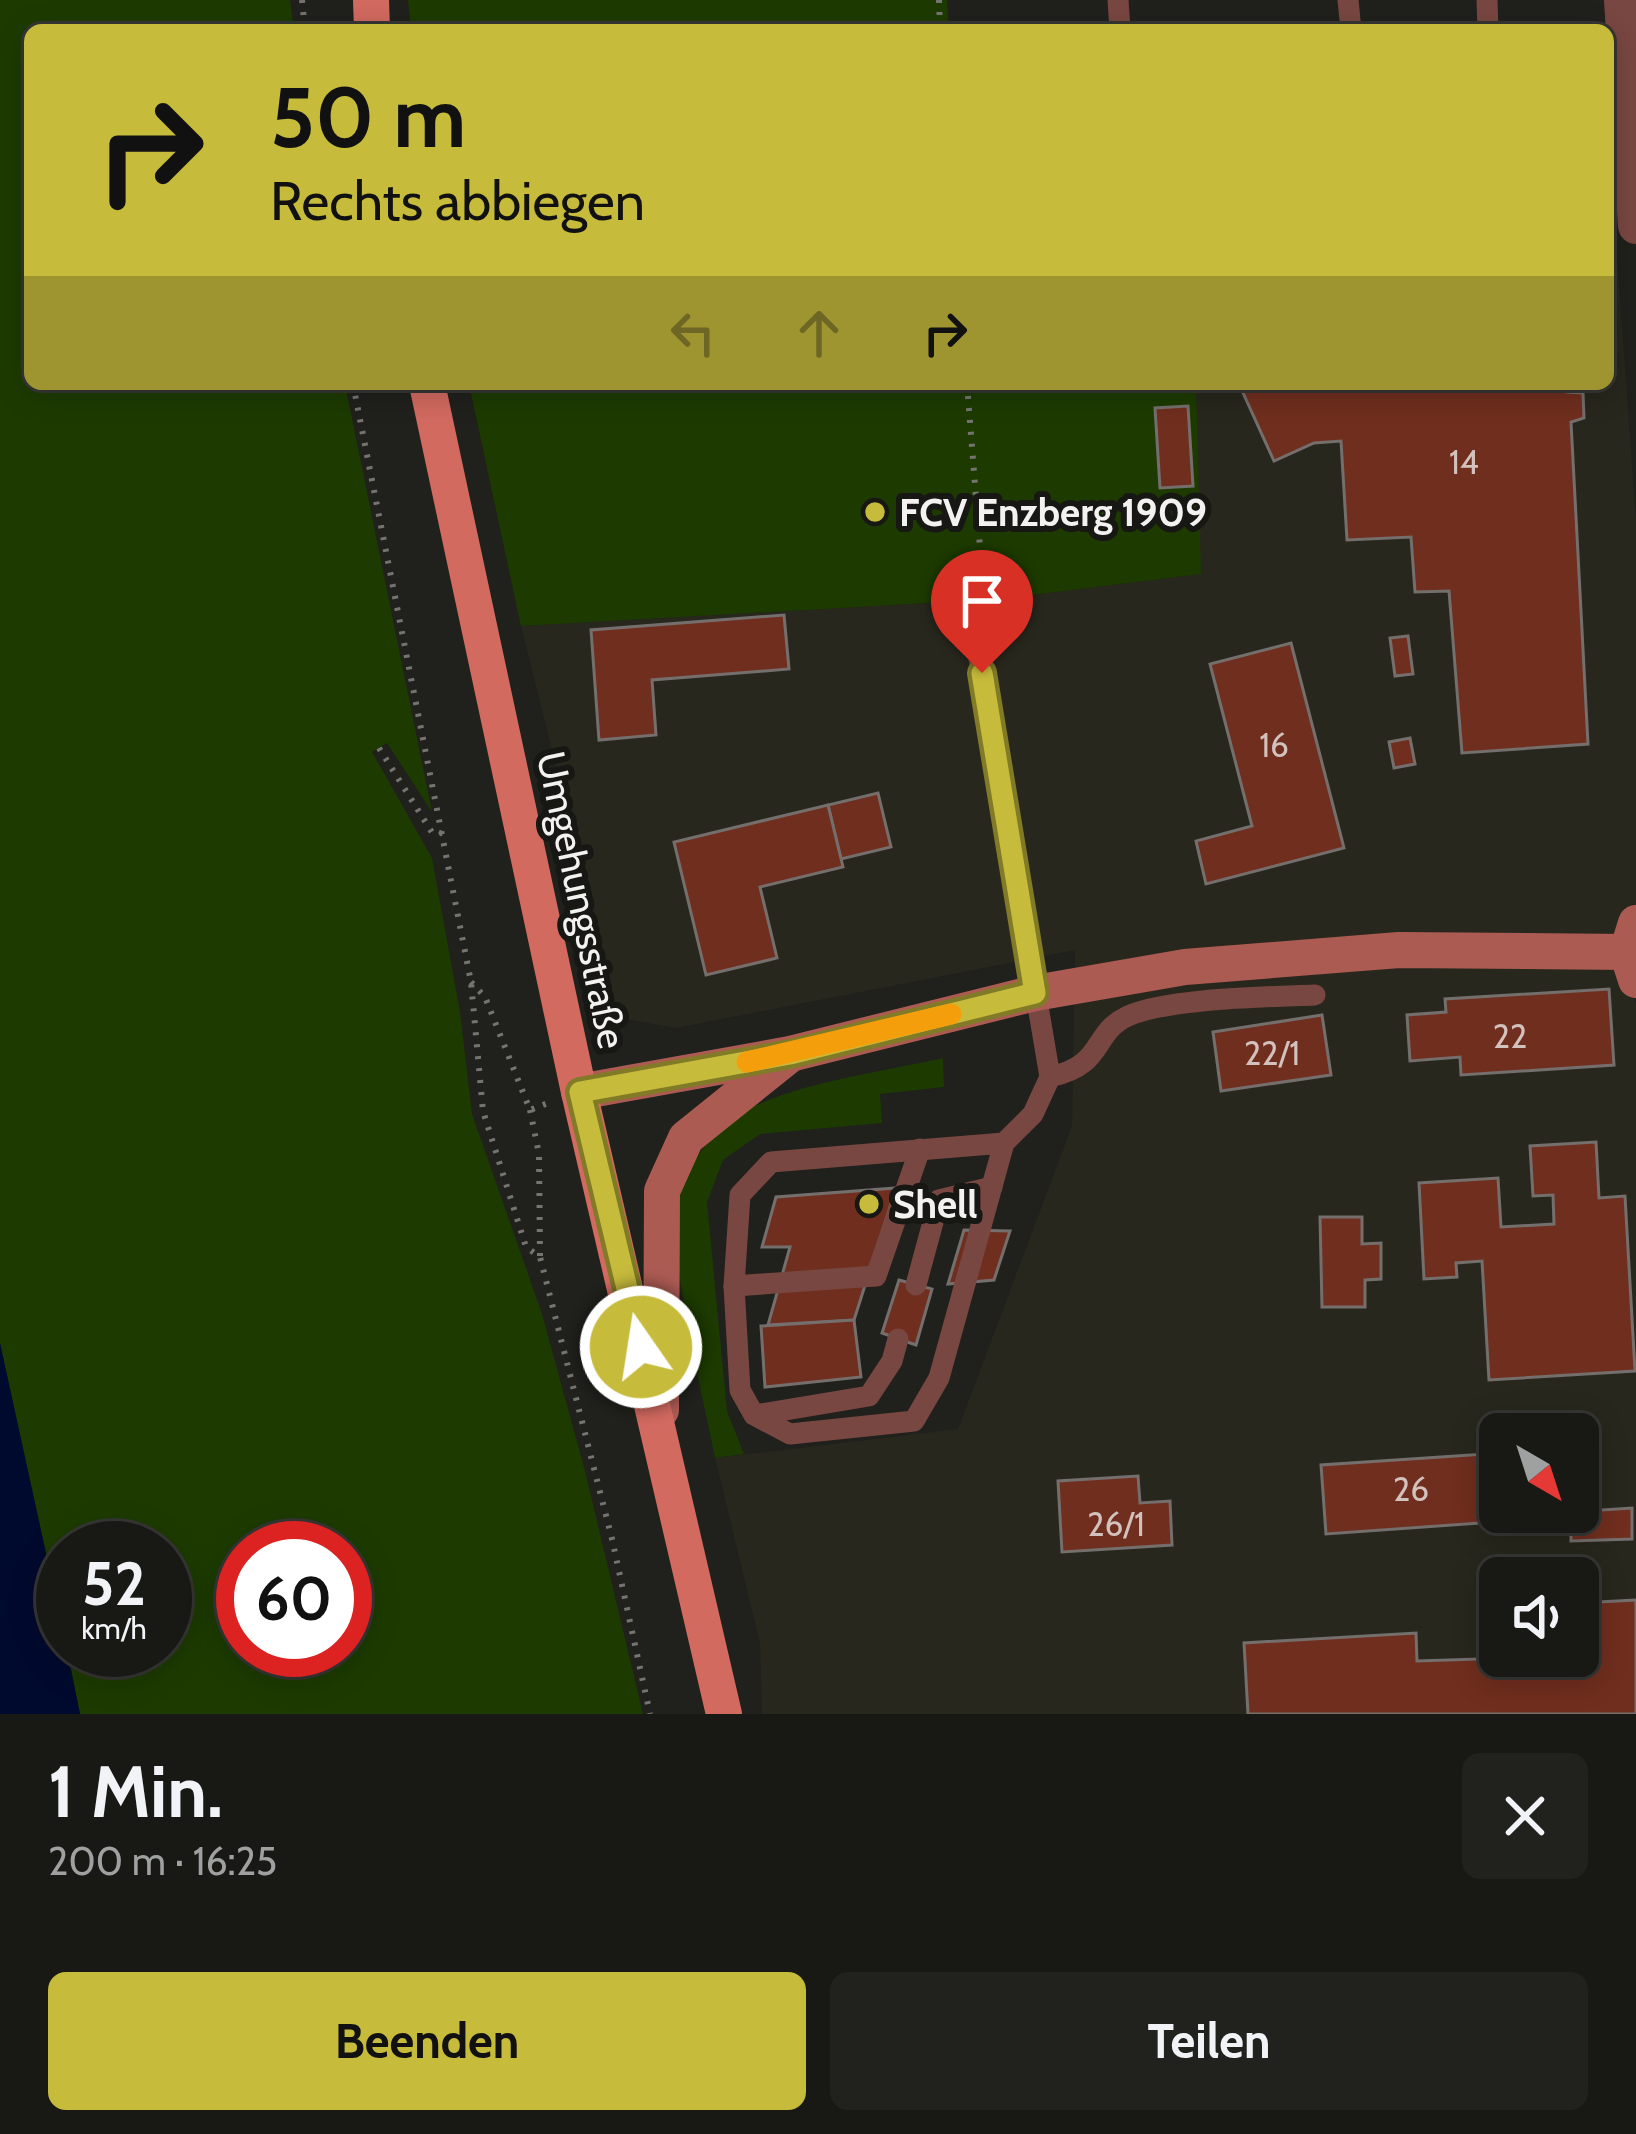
<!DOCTYPE html>
<html lang="de">
<head>
<meta charset="utf-8">
<style>
  :root { --surface:#181815; --page:#21211e; --text:#f1f3f6; --muted:#9fa0a0; --line:#363734; --accent:#c7bb3c }
  body { margin:0; font-family:Cabin,sans-serif; background:var(--page); color:var(--text); height:100vh; display:flex; flex-direction:column; font-size:45px; white-space:nowrap }
  * { box-sizing:border-box; margin:0 }
  p { font-size:39px; color:var(--muted) }
  .icon { flex:none; width:66px; height:66px; fill:none; stroke:currentColor; stroke-width:2; stroke-linecap:round; stroke-linejoin:round }
  .map { position:relative; height:1714px; overflow:hidden }
  .drawer { display:flex; flex-direction:column; background:var(--surface); flex:1 }
  .drawer>* { flex:none }
  .guide { position:absolute; left:24px; top:24px; width:1590px; height:366px; border-radius:18px; box-shadow:0 6px 30px #0003,0 0 0 3px var(--line); background:#c7bb3c; color:#111; overflow:hidden }
  .needle { width:78px; rotate:141deg }
  .controls { position:absolute; left:1479px; top:1413px; display:grid; gap:24px }
  .controls a { display:grid; place-items:center; width:120px; height:120px; border-radius:18px; background:var(--surface); box-shadow:0 6px 30px #0003,0 0 0 3px var(--line); font-size:60px }
  .speed { position:absolute; left:36px; top:1521px; display:flex; gap:24px; font-size:60px; font-weight:700; text-align:center }
  .speed>* { display:grid; place-content:center; width:156px; height:156px; border-radius:50%; background:var(--surface); box-shadow:0 6px 30px #0003,0 0 0 3px var(--line); line-height:1 }
  .speed small { font-size:30px; font-weight:400 }
  .speed .limit { border:18px solid #d22; background:#fff; color:#111 }
  .pin { position:absolute; display:grid; place-items:center; width:102px; height:102px; color:#fff; margin:-123px -51px; border-radius:50% 50% 50% 0; rotate:-45deg; box-shadow:0 0 12px #0007 }
  .pin .icon { rotate:45deg }
  .me { position:absolute; width:132px; margin:-66px; rotate:347deg; stroke-linejoin:round; filter:drop-shadow(0 0 9px #0008) }
  .turn { display:flex; align-items:center; gap:42px; height:252px; padding:0 48px; font-size:54px }
  .turn .icon { width:156px; height:156px; stroke-width:2.5 }
  .turn b { display:block; font-size:84px; line-height:102px }
  .lanes { display:flex; align-items:center; height:114px; padding:0 48px; background:#0003; justify-content:center; gap:60px; direction:ltr }
  .lanes .off { opacity:.35 }
  .round { display:grid; place-items:center; flex:none; width:126px; height:126px; border-radius:18px; background:var(--page) }
  .overview { display:flex; align-items:center; justify-content:space-between; height:204px; padding:0 48px }
  h1 { font-size:72px; font-weight:700; line-height:90px }
  .cta { display:flex; gap:24px; margin-top:auto; padding:24px 48px }
  .cta a { flex:1; height:138px; border-radius:18px; background:var(--accent); color:#111; font-size:48px; font-weight:700; line-height:138px; text-align:center }
  .cta a+a { background:var(--page); color:var(--text) }
  .map>svg:first-child { display:block }
</style>
</head>
<body>
<div class="map">
<svg width="1636" height="1714" viewBox="0 0 1636 1714">
  <rect width="100%" height="100%" fill="#20201c"/>
  <path fill="#28271d" fill-rule="evenodd" d="M1608,211L1614,216L1636,520V907L1619,969L1636,1003V1714H762L760,1643L715,1458L958,1429L1072,1126L1075,950L676,1028L619,1018L521,626L999,599L1200,574L1196,384H1608ZM1500,1434H1578V1512H1500ZM1500,1578H1578V1656H1500Z"/>
  <g fill="#1d3b00" fill-rule="evenodd">
    <path d="M0,0H290L294,30H30V384H345L432,812L387,743L372,752L432,858L460,1012L472,1114L542,1314L585,1471L643,1714H80L67,1650H165V1548H63V1631L0,1343ZM243,1548H345V1650H243Z"/>
    <polygon points="408,0 947,0 949,30 411,30"/>
    <polygon points="469,384 1196,384 1201,574 999,599 521,626"/>
    <path d="M943,1058L944,1087L880,1094L882,1123L760,1134L723,1160L707,1202L727,1411L744,1454L715,1458C705,1403 663,1239 678,1194C690,1160 715,1128 747,1110C796,1083 886,1071 943,1058Z"/>
  </g>
  <polygon fill="#000a2e" points="0,1343 63,1631 63,1650 67,1650 80,1714 0,1714"/>
  <g fill="#702e1e" stroke="#746e6d" stroke-width="3">
    <polygon points="1239,384 1567,384 1567,392 1583,393 1584,418 1571,422 1588,744 1462,753 1449,591 1415,592 1411,537 1347,540 1341,441 1314,443 1274,461"/>
    <polygon points="1188,406 1193,486 1160,488 1155,408"/>
    <polygon points="784,615 789,669 652,680 656,735 599,740 591,630"/>
    <polygon points="1408,636 1413,674 1395,676 1390,638"/>
    <polygon points="1291,643 1344,848 1206,884 1196,841 1252,826 1210,664"/>
    <polygon points="1410,738 1415,764 1394,768 1389,742"/>
    <polygon points="878,793 891,847 841,859 828,805"/>
    <polygon points="828,805 843,867 760,887 777,958 706,975 674,842"/>
    <polygon points="1609,989 1614,1065 1461,1075 1460,1057 1410,1061 1407,1015 1446,1012 1445,999"/>
    <polygon points="1322,1015 1331,1075 1221,1091 1213,1032"/>
    <polygon points="1596,1142 1599,1198 1625,1196 1635,1371 1489,1380 1482,1261 1456,1263 1457,1277 1424,1279 1419,1183 1498,1178 1501,1227 1554,1224 1553,1195 1533,1196 1530,1146"/>
    <polygon points="896,1188 854,1320 768,1325 790,1247 762,1247 776,1197"/>
    <polygon points="1320,1217 1362,1217 1362,1244 1381,1243 1381,1279 1365,1280 1365,1307 1322,1307"/>
    <polygon points="964,1230 1010,1231 994,1280 948,1284"/>
    <polygon points="899,1280 932,1289 916,1345 882,1333"/>
    <polygon points="854,1320 861,1377 765,1387 761,1326"/>
    <polygon points="1500,1453 1500,1512 1550,1512 1550,1518 1326,1534 1321,1465"/>
    <polygon points="1138,1476 1140,1503 1170,1501 1172,1545 1062,1552 1058,1481"/>
    <polygon points="1632,1508 1632,1539 1571,1541 1571,1512"/>
    <polygon points="1636,1600 1636,1714 1248,1714 1244,1643 1416,1633 1417,1661 1578,1656 1578,1652 1583,1651 1580,1603"/>
  </g>
  <g fill="none" stroke-linecap="round" stroke-linejoin="round">
    <g stroke="#757471" stroke-width="6" stroke-dasharray="3 9" stroke-linecap="butt">
      <polyline points="302,0 305,30"/>
      <polyline points="939,0 940,30"/>
      <polyline points="353,384 471,982 483,1111 526,1247 540,1257 612,1539 650,1714"/>
      <polyline points="967,384 983,585"/>
      <polyline points="379,748 433,834 442,833"/>
      <polyline points="471,982 485,997 530,1110 548,1103"/>
      <polyline points="530,1110 539,1154 540,1257"/>
    </g>
    <g stroke="#794741" stroke-width="21">
      <polyline points="1118,0 1120,30"/>
      <polyline points="1348,0 1351,30"/>
      <polyline points="1487,0 1488,30"/>
      <path d="M974,629L1050,1077C1106,1065 1091,1033 1128,1016C1168,998 1268,997 1315,995"/>
      <polyline points="1004,1143 771,1162 740,1195 734,1286 740,1390 754,1415 790,1434 914,1421 939,1378 1004,1143 1033,1114 1050,1077"/>
      <polyline points="916,1285 939,1200 992,1187"/>
      <polyline points="734,1286 876,1276 920,1149"/>
      <polyline points="755,1415 869,1396 892,1361 898,1339"/>
    </g>
    <polyline stroke="#794741" stroke-width="36" points="1622,0 1636,226"/>
    <g stroke="#ac5b53" stroke-width="36">
      <polyline points="1636,923 1627,952 1636,980"/>
      <polyline points="579,1092 790,1054 1035,993 1185,967 1399,950 1627,952"/>
      <polyline points="661,1410 662,1191 686,1138 787,1057"/>
    </g>
    <g stroke="#d26a60" stroke-width="36">
      <polyline points="371,0 372,30"/>
      <polyline points="427,384 579,1092 724,1714"/>
    </g>
  </g>
  <g fill="none" stroke-linecap="round" stroke-linejoin="round">
    <g stroke="#817a27" stroke-width="30">
      <polyline id="route" points="641,1347 580,1092 790,1054 1035,993 982,673"/>
    </g>
    <use href="#route" stroke="#c7bb3c" stroke-width="21"/>
    <polyline stroke="#f59e0b" stroke-width="21" points="747,1062 951,1014"/>
  </g>
  <g fill="#c7bb3c" stroke="#171713" stroke-width="4.5">
    <circle cx="875" cy="512" r="12"/>
    <circle cx="869" cy="1204" r="12"/>
  </g>
  <g text-anchor="middle" dominant-baseline="central" stroke-width="12" stroke-linejoin="round" paint-order="stroke">
    <g font-size="33" fill="#d2c1bc">
      <text x="1464" y="462">14</text>
      <text x="1274" y="745">16</text>
      <text x="1510" y="1036">22</text>
      <text x="1272" y="1053">22/1</text>
      <text x="1411" y="1489">26</text>
      <text x="1116" y="1524">26/1</text>
    </g>
    <g font-size="39" font-weight="bold" fill="#f3f2f0" stroke="#171713" text-anchor="start">
      <text x="899" y="512">FCV Enzberg 1909</text>
      <text x="893" y="1204">Shell</text>
    </g>
    <g font-size="39" fill="#f3f2f0" stroke="#171713">
      <text transform="translate(582 900) rotate(78)">Umgehungsstraße</text>
    </g>
  </g>
</svg>
<div class="controls">
<a><svg class="needle" viewBox="-14 -14 28 28"><path d="M0-13l5 13h-10z" fill="#e53935"/><path d="M0 13l5-13h-10z" fill="#9fa0a0"/></svg></a>
<a><svg class="icon" aria-label="sound" viewBox="0 0 24 24"><path d="M4 9h4l5-4v14l-5-4H4zM17 9q2 3 0 6"/></svg></a>
</div>
<div class="speed"><div>52<small>km/h</small></div><div class="limit">60</div></div>
<div class="pin" style="left:982px;top:673px;background:#d93025"><svg class="icon" aria-label="arrive" viewBox="0 0 24 24"><path d="M6 21V4h12l-3 4 3 4H6"/></svg></div>
<svg class="me" style="left:641px;top:1347px" viewBox="-20 -20 40 40"><circle r="17" fill="#c7bb3c" stroke="#fff" stroke-width="3"/><path d="M0-11L8 9 0 5-8 9z" fill="#fff"/></svg>
<div class="guide">
<div class="turn"><svg class="icon" aria-label="right" viewBox="0 0 24 24"><path d="M7 20v-9h11M14 6l5 5-5 5"/></svg><div><b>50 m</b>Rechts abbiegen</div></div>
<div class="lanes"><svg class="icon off" aria-label="left" viewBox="0 0 24 24"><path d="M17 20v-9H6M10 6l-5 5 5 5"/></svg><svg class="icon off" aria-label="ahead" viewBox="0 0 24 24"><path d="M12 20V5M6 11l6-6 6 6"/></svg><svg class="icon" aria-label="right" viewBox="0 0 24 24"><path d="M7 20v-9h11M14 6l5 5-5 5"/></svg></div>
</div>
</div>
<section class="drawer">
<div class="overview"><div><h1>1 Min.</h1><p>200 m · 16:25</p></div><a class="round"><svg class="icon" aria-label="close" viewBox="0 0 24 24"><path d="M6 6l12 12M18 6L6 18"/></svg></a></div>
<div class="cta"><a>Beenden</a><a>Teilen</a></div>
</section>
</body>
</html>
